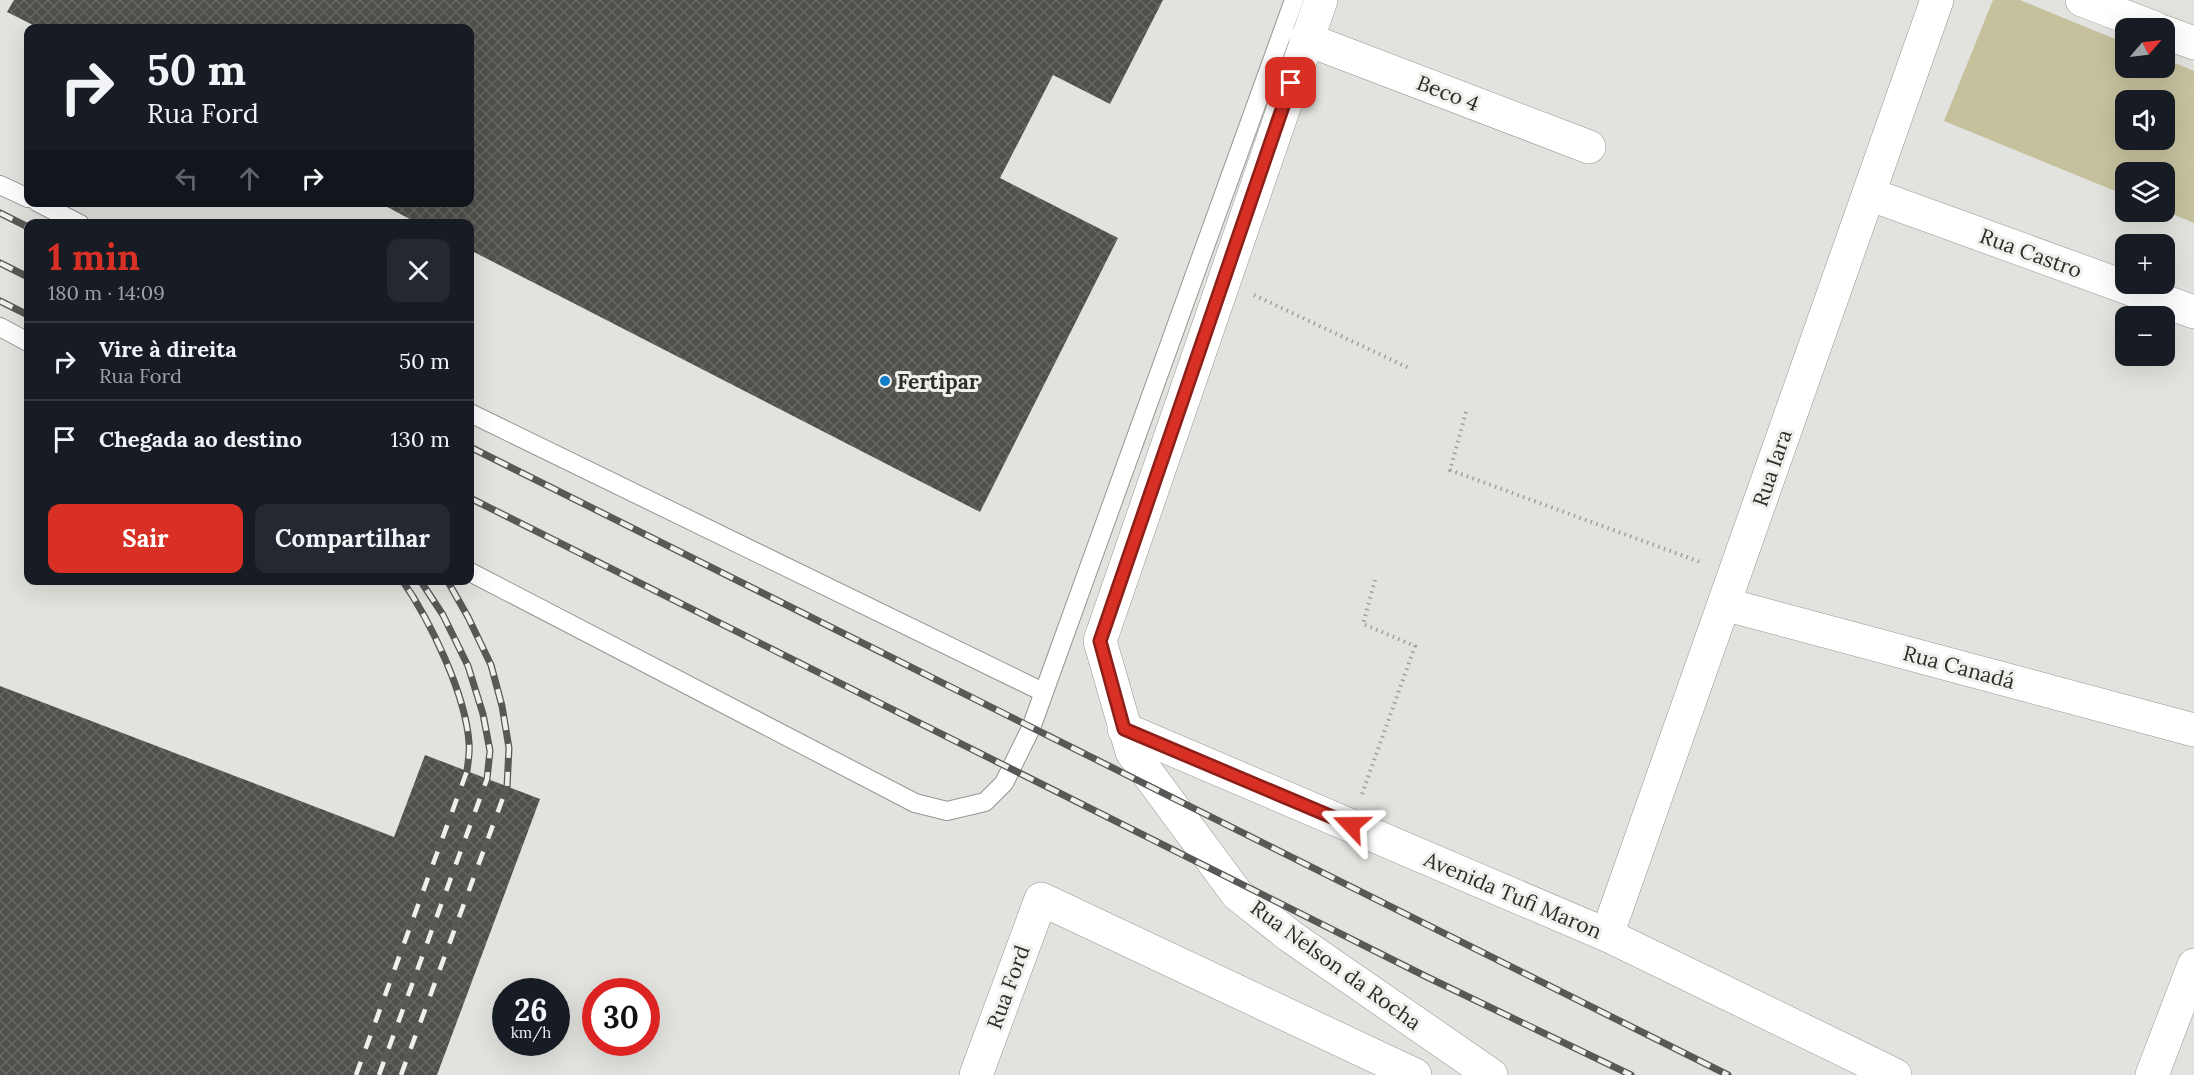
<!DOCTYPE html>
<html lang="pt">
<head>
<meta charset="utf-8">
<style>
  :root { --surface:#171b24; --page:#242831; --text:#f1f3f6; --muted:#9ea1a6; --line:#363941; --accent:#d93025 }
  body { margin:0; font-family:Lora,serif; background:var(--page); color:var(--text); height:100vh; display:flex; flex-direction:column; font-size:22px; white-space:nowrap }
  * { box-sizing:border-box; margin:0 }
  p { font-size:20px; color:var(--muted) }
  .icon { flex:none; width:33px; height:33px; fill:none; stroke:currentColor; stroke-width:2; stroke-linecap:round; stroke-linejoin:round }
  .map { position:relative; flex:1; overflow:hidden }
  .side { position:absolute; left:24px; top:219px; width:450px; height:366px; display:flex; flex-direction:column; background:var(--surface); border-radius:12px; box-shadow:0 6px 24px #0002 }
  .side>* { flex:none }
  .guide { position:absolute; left:24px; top:24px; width:450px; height:183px; border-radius:12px; box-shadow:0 6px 24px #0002; background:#171b24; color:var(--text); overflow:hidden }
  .needle { width:39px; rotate:62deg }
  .fabs { position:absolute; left:2115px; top:18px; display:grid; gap:12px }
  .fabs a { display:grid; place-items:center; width:60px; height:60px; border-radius:12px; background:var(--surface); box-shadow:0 6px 24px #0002; font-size:30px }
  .speed { position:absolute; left:492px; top:978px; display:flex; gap:12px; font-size:30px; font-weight:700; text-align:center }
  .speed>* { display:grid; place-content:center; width:78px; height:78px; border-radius:50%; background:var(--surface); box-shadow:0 6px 24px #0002; line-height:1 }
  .speed small { font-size:15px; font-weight:400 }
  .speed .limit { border:9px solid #d22; background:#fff; color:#111 }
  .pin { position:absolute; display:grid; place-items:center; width:51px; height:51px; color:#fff; margin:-26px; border-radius:12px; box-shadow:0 3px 9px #0006 }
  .me { position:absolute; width:66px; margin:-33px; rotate:293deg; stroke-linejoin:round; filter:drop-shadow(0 0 4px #0008) }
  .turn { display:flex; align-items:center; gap:21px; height:126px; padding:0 24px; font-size:27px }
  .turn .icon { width:78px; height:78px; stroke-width:2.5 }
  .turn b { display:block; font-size:42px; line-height:51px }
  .lanes { display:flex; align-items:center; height:57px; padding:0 24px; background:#0003; justify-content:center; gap:30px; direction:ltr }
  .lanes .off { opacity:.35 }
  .round { display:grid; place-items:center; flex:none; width:63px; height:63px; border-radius:12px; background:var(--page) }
  .head { display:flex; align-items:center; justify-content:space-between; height:102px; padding:0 24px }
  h1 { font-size:36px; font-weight:700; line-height:45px; color:var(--accent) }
  .action { display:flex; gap:12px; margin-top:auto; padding:12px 24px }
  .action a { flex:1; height:69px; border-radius:12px; background:var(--accent); color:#fff; font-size:24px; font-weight:700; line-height:69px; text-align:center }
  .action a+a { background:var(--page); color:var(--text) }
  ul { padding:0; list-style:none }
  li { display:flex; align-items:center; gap:18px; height:78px; padding:0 24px; border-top:2px solid var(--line) }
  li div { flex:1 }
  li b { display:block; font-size:22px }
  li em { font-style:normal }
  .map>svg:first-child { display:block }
</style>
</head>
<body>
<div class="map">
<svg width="2194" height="1075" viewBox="0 0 2194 1075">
  <defs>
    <pattern id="building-cross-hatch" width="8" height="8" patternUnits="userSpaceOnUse" patternTransform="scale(1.5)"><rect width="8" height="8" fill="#4f4f4c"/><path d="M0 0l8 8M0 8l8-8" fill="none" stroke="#666663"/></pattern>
  </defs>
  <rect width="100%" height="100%" fill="#e2e2de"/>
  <path fill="#c6c19d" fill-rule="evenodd" d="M1993,0H2020L2125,43L2126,68H2164L2165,59L2194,71V223L2165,211L2164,172H2126L2125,195L1944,121ZM2164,100V140H2126V100Z"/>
  <g fill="url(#building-cross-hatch)">
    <polygon points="14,0 1163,0 1110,104 1053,75 1000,178 1118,238 980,512 470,250 470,224 419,224 378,202 470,202 470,28 39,28 7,12"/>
    <polygon points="0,686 394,837 425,755 540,799 437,1075 0,1075"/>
  </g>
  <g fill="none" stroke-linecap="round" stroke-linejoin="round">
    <g stroke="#969592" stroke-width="20">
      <g id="lane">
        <polyline points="0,185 28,198"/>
        <polyline points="37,202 80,224"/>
        <polyline points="0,327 28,342"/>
        <polyline points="470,413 1043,692"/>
        <polyline points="470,572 915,803 947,811 985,802 1004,783 1031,728 1294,0"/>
      </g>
    </g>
    <g stroke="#969592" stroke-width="34">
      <g id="street">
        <polyline points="1321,0 1100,641 1132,752 1237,894 1290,936 1491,1075"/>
        <polyline points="1306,39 1589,147"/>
        <polyline points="1869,194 2194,312"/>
        <polyline points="1724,604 2194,730"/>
        <polyline points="1124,729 1607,935 1895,1075"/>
        <polyline points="1607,935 1937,0"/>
        <polyline points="976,1075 1041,899 1415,1075"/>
        <polyline points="2152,1075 2194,965"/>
      </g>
    </g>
    <g stroke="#969592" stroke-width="34">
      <g id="secondary">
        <polyline points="2082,0 2155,28"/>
        <polyline points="2164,32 2194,43"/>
      </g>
    </g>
    <g stroke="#9f9f9c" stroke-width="4" stroke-dasharray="1.5 4.5" stroke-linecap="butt">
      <polyline points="1254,295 1411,369"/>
      <polyline points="1466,412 1450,470 1703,563"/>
      <polyline points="1362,794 1415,646 1363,624 1375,580"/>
    </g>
    <use href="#lane" stroke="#fff" stroke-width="18"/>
    <use href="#street" stroke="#fff" stroke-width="33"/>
    <use href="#secondary" stroke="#fff" stroke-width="33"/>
    <g stroke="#595856" stroke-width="7">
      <g id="rail">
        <polyline points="0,213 28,227"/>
        <polyline points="0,263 28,277"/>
        <polyline points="0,301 28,315"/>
        <polyline points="470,447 1728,1075"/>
        <polyline points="470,498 1427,977 1631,1075"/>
        <path d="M356,1075L467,771C468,762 470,752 469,743C466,695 430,620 402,580"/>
        <polyline points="379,1075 487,779 490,751 483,714 468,666 443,615 420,580"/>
        <polyline points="401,1075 507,787 509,748 502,706 491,665 468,617 447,580"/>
      </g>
    </g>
    <use href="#rail" stroke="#f0efec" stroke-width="4.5" stroke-dasharray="14" stroke-linecap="butt"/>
  </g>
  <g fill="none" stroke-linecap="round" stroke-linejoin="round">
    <g stroke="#8d1f18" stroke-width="15">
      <polyline id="route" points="1291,83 1100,641 1124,729 1351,825"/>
    </g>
    <use href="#route" stroke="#d93025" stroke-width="10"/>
  </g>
  <circle fill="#0f7cc7" stroke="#f0efec" stroke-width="2" cx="885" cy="381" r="6"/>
  <g text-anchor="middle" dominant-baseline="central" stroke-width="6" stroke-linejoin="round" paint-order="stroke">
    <g font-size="21" fill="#2d2c2b" stroke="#f0efec">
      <text transform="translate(1448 93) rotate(21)">Beco 4</text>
      <text transform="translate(2031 253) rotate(20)">Rua Castro</text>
      <text transform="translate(1772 468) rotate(-71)">Rua Iara</text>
      <text transform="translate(1959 667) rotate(15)">Rua Canadá</text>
      <text transform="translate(1513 895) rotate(23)">Avenida Tufi Maron</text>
      <text transform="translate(1336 965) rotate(36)">Rua Nelson da Rocha</text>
      <text transform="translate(1008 987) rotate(-70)">Rua Ford</text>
    </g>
    <g font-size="21" font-weight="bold" fill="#2d2c2b" stroke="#f0efec" text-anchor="start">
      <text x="897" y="381">Fertipar</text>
    </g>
  </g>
</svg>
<div class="fabs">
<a><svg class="needle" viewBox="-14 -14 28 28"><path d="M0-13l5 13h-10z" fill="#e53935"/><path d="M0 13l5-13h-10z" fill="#9ea1a6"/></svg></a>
<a><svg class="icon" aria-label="sound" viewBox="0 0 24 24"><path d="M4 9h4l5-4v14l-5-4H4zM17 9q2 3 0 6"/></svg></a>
<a><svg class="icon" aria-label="layers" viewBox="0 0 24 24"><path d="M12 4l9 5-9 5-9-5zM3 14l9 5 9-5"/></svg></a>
<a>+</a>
<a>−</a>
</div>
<div class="speed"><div>26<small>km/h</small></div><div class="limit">30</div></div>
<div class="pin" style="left:1291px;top:83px;background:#d93025"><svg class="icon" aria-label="arrive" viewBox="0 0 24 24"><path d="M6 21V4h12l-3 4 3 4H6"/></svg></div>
<svg class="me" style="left:1351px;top:825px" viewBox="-20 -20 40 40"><path d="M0-17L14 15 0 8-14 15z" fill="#d93025" stroke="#fff" stroke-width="4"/></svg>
<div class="guide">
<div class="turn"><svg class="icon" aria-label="right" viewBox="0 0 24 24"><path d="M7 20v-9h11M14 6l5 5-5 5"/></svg><div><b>50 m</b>Rua Ford</div></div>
<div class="lanes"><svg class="icon off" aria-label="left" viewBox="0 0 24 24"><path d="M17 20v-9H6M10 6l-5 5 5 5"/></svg><svg class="icon off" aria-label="ahead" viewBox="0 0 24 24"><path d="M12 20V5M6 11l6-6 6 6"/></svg><svg class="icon" aria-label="right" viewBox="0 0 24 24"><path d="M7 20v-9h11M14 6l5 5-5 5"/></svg></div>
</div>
<section class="side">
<div class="head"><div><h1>1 min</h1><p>180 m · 14:09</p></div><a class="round"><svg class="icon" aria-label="close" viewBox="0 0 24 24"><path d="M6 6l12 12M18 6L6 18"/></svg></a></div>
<ul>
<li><svg class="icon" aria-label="right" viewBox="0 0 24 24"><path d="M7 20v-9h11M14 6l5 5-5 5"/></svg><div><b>Vire à direita</b><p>Rua Ford</p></div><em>50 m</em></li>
<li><svg class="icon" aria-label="arrive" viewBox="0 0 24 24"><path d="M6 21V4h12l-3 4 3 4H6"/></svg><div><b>Chegada ao destino</b></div><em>130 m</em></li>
</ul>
<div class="action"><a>Sair</a><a>Compartilhar</a></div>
</section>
</div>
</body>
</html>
